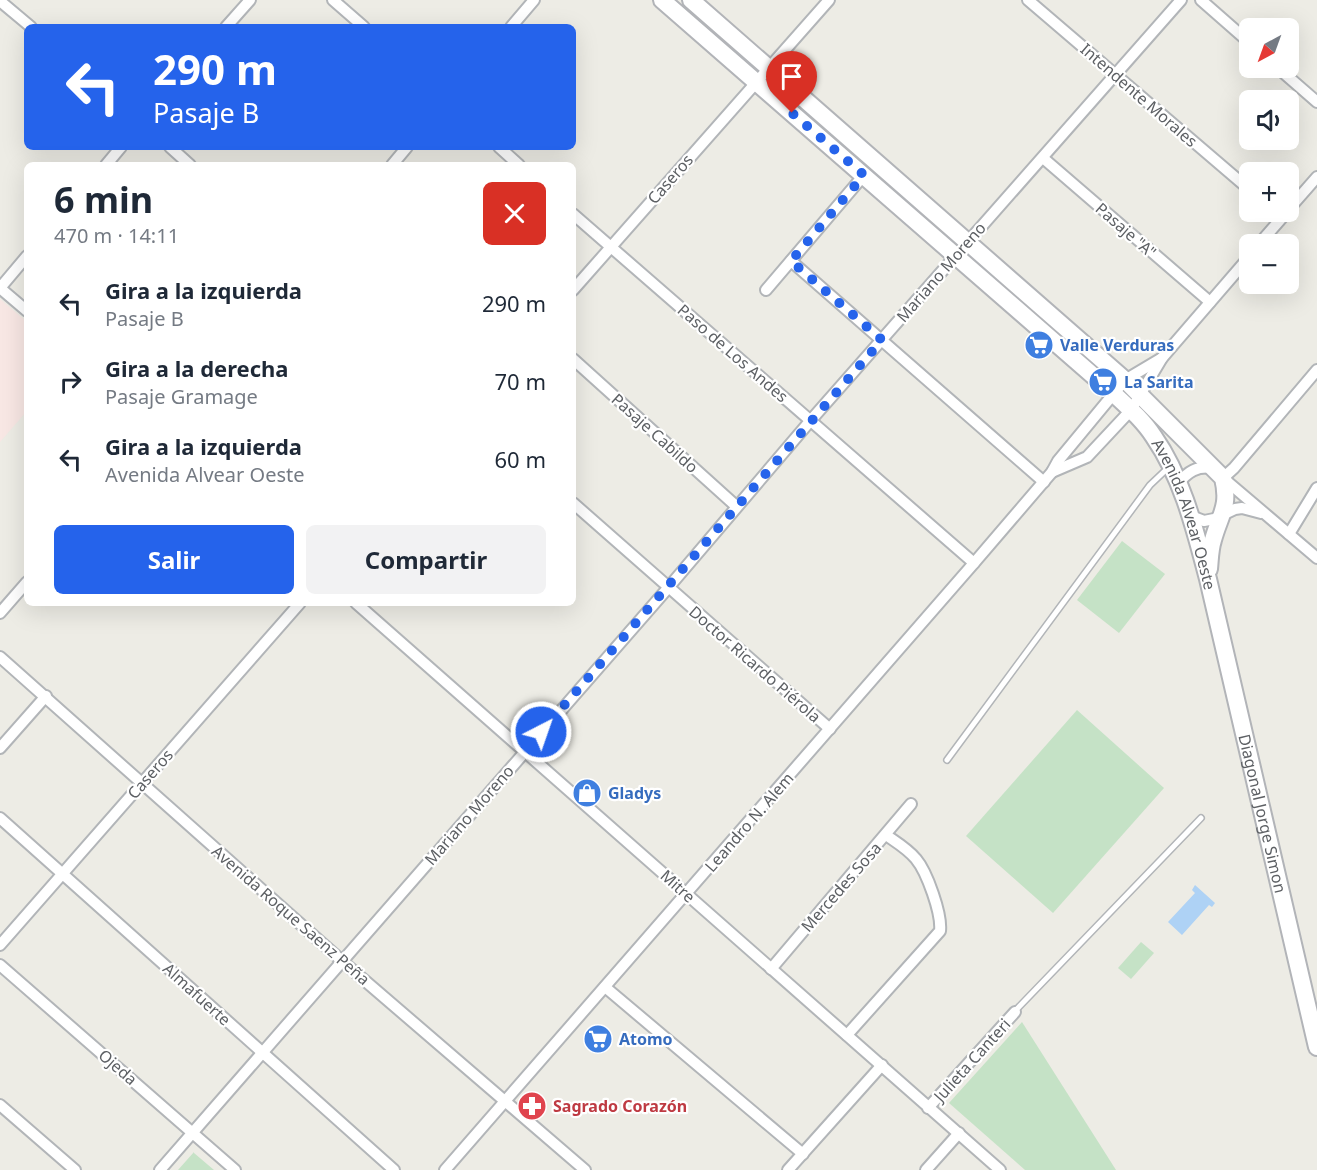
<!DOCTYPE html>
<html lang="es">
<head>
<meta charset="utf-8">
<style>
  :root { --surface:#fff; --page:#f2f2f3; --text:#1f2937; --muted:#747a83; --accent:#2563eb }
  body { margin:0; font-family:"Noto Sans",sans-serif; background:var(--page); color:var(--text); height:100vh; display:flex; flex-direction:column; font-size:22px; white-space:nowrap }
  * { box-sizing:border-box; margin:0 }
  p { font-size:20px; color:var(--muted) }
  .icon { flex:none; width:33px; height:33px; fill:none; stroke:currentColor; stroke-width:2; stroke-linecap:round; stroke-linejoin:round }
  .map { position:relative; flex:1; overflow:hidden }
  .drawer { position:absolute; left:24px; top:162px; width:552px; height:444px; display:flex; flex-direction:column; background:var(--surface); border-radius:9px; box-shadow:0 6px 24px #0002 }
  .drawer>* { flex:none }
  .top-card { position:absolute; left:24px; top:24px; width:552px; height:126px; border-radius:9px; box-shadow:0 6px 24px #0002; background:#2563eb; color:#fff; overflow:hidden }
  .needle { width:39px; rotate:221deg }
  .fabs { position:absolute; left:1239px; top:18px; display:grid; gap:12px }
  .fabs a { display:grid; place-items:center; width:60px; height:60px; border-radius:9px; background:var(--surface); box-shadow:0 6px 24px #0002; font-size:30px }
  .pin { position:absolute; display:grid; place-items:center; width:51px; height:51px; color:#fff; margin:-62px -26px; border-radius:50% 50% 50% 0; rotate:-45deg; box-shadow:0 0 6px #0007 }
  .pin .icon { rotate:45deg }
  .me { position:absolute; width:66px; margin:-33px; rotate:41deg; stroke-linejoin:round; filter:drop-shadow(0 0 4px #0008) }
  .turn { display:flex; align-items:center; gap:21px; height:126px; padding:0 30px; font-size:27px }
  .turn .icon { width:78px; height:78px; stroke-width:2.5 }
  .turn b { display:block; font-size:42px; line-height:51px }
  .round { display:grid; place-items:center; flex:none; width:63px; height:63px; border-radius:9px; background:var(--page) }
  .overview { display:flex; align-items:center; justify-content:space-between; height:102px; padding:0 30px }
  h1 { font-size:36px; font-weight:700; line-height:45px }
  .primary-button { display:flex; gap:12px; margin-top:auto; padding:12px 30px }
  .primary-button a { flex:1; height:69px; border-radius:9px; background:var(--accent); color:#fff; font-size:24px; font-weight:700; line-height:69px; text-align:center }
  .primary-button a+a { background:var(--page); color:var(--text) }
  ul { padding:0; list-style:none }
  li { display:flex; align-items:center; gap:18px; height:78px; padding:0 30px }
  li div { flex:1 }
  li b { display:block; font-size:22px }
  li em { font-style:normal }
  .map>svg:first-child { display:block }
</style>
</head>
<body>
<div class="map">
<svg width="1317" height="1170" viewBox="0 0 1317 1170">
  <rect width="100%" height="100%" fill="#edece5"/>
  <polygon fill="#f8e7e4" points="0,299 27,322 27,411 0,442"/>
  <g fill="#c5e2c6">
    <polygon points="1122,541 1165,574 1119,633 1077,600"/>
    <polygon points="1077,710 1164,788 1053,913 966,836"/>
    <polygon points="1141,942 1154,953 1131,979 1118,968"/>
    <polygon points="1022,1022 1116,1170 1025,1170 949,1103"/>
    <polygon points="194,1152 194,1153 214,1170 178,1170"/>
  </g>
  <polygon fill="#aed2f5" points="1195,885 1215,903 1212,907 1209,905 1182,935 1168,922 1195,893 1192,890"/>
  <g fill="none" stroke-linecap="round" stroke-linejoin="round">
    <g stroke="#b2b5b8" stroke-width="8">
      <g id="lane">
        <polyline points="947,760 1150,485 1169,467"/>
        <polyline points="1015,1011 1201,818"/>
      </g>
    </g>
    <g stroke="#b2b5b8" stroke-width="14">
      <g id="street">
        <polyline points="333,0 364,27"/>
        <polyline points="1028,0 1250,190"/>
        <polyline points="1201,0 1250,43"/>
        <polyline points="0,1 31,27"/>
        <polyline points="226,27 250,0"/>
        <polyline points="511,27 534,0"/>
        <polyline points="1278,68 1317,102"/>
        <polyline points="170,147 190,165"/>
        <polyline points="499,147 519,165"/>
        <polyline points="1043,158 1210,302"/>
        <polyline points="106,165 121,147"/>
        <polyline points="392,165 407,147"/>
        <polyline points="1288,210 1317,177"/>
        <polyline points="573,214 974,563"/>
        <polyline points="1259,244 1287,212"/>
        <polyline points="791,261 1044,482"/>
        <polyline points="0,288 27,256"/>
        <polyline points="0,288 27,311"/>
        <polyline points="573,290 829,0"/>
        <polyline points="766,290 864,175"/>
        <polyline points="573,359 736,506"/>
        <polyline points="1317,370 1234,468 1223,478 1317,558"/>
        <polyline points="1052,472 1087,457 1131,410 1162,358 1250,256"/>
        <path d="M1178,484C1188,471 1197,466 1213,468"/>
        <polyline points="573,503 830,729"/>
        <polyline points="1191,516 1204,521 1214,519 1235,509 1242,508 1261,513"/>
        <polyline points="1289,534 1317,488"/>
        <polyline points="356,603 1000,1170"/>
        <polyline points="0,613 27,582"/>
        <polyline points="0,657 342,961 585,1170"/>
        <polyline points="0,748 46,696"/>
        <polyline points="0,818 394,1170"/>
        <polyline points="0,945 300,603"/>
        <polyline points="0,965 235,1170"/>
        <polyline points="771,969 911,804"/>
        <polyline points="605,987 803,1154"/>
        <path d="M847,1035L940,931C942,914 927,872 916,859C908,849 896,842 886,835"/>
        <polyline points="0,1105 75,1170"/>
        <polyline points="928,1108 1015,1012"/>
        <polyline points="160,1170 668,588 811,420 1181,0"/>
        <polyline points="445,1170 974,563 1052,472 1058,461 1125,380 1162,358"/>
        <polyline points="788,1170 882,1065"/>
        <polyline points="926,1170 959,1133"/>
      </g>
    </g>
    <g stroke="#b2b4b8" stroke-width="20">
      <g id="secondary">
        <path id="s1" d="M662,0L1113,393C1128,407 1143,420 1154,437C1183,479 1195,530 1208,579L1317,1047"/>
        <path d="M691,0L1125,380L1223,478C1230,507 1220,514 1213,540C1210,549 1210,559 1209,569"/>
      </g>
    </g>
    <use href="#lane" stroke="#fff" stroke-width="5"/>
    <use href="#street" stroke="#fff" stroke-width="10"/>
    <use href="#secondary" stroke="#fff" stroke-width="16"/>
  </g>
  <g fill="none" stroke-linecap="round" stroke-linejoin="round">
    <polyline stroke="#2563eb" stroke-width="10" stroke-dasharray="0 18" points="541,732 882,340 791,261 864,175 792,113"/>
  </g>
  <defs>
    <g id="supermarket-disc" transform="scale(1.5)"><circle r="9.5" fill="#3f7fe0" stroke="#fff"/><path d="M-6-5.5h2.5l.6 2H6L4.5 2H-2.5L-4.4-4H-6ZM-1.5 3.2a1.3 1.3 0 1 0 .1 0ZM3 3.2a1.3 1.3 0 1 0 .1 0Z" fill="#fff"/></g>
    <g id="shop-disc" transform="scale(1.5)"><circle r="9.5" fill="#3f7fe0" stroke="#fff"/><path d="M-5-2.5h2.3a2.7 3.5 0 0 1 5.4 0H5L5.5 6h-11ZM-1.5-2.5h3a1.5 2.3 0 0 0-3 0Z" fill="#fff"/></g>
    <g id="pharmacy-disc" transform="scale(1.5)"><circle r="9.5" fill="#e0444e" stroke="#fff"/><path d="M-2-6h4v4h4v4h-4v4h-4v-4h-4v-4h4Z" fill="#fff"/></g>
  </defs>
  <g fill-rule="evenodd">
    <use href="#supermarket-disc" x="1039" y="345"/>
    <use href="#supermarket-disc" x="1103" y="382"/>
    <use href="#shop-disc" x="587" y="793"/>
    <use href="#supermarket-disc" x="598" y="1039"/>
    <use href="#pharmacy-disc" x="532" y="1106"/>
  </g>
  <g text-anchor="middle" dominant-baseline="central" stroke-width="4.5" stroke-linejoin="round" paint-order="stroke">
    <g font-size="16" fill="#5d6064" stroke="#fff">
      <text transform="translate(1139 95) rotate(41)">Intendente Morales</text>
      <text transform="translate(670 179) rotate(-49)">Caseros</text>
      <text transform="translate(1126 230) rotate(41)">Pasaje "A"</text>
      <text transform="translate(941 272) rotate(-49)">Mariano Moreno</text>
      <text transform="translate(733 353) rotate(41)">Paso de Los Andes</text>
      <text transform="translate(655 433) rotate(42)">Pasaje Cabildo</text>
      <text stroke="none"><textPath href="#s1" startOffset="742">Avenida Alvear Oeste</textPath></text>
      <text transform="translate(755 664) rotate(41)">Doctor Ricardo Piérola</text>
      <text transform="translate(150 774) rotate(-49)">Caseros</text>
      <text stroke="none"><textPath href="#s1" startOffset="1052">Diagonal Jorge Simon</textPath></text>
      <text transform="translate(469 815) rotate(-49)">Mariano Moreno</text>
      <text transform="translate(749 822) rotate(-49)">Leandro N. Alem</text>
      <text transform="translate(678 886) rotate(42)">Mitre</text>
      <text transform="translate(841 887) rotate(-49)">Mercedes Sosa</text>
      <text transform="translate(291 915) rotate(41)">Avenida Roque Saenz Peña</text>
      <text transform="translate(197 994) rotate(42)">Almafuerte</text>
      <text transform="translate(972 1060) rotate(-48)">Julieta Canteri</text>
      <text transform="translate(118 1067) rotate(41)">Ojeda</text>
    </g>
    <g font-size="16" font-weight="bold" fill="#366cbe" stroke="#fff" text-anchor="start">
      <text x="1060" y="345">Valle Verduras</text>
      <text x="1124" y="382">La Sarita</text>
      <text x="608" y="793">Gladys</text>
      <text x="619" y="1039">Atomo</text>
    </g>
    <g font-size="16" font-weight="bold" fill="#be3a42" stroke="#fff" text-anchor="start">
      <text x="553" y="1106">Sagrado Corazón</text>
    </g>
  </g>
</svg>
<div class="fabs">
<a><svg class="needle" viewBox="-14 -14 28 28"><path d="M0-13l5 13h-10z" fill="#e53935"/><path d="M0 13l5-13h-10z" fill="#747a83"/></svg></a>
<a><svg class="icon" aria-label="sound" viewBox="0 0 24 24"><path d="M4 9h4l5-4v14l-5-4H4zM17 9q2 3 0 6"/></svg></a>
<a>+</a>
<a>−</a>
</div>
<div class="pin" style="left:792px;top:113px;background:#d93025"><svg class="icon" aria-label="arrive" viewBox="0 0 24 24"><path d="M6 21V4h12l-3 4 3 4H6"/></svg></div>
<svg class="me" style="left:541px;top:732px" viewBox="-20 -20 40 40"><circle r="17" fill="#2563eb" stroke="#fff" stroke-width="3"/><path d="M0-11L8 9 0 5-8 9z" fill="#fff"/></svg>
<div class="top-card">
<div class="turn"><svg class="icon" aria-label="left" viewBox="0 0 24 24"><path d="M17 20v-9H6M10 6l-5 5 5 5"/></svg><div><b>290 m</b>Pasaje B</div></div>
</div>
<section class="drawer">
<div class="overview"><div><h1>6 min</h1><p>470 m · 14:11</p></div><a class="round" style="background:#d93025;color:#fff"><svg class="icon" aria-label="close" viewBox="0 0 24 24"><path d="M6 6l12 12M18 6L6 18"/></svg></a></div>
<ul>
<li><svg class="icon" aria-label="left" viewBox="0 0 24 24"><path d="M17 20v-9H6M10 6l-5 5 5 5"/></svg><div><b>Gira a la izquierda</b><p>Pasaje B</p></div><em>290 m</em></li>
<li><svg class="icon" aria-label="right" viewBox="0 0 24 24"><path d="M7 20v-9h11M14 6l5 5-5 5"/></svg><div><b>Gira a la derecha</b><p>Pasaje Gramage</p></div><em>70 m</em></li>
<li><svg class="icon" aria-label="left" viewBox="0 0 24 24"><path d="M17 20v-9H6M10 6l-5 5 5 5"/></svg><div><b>Gira a la izquierda</b><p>Avenida Alvear Oeste</p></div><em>60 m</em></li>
</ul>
<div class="primary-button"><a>Salir</a><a>Compartir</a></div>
</section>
</div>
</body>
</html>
